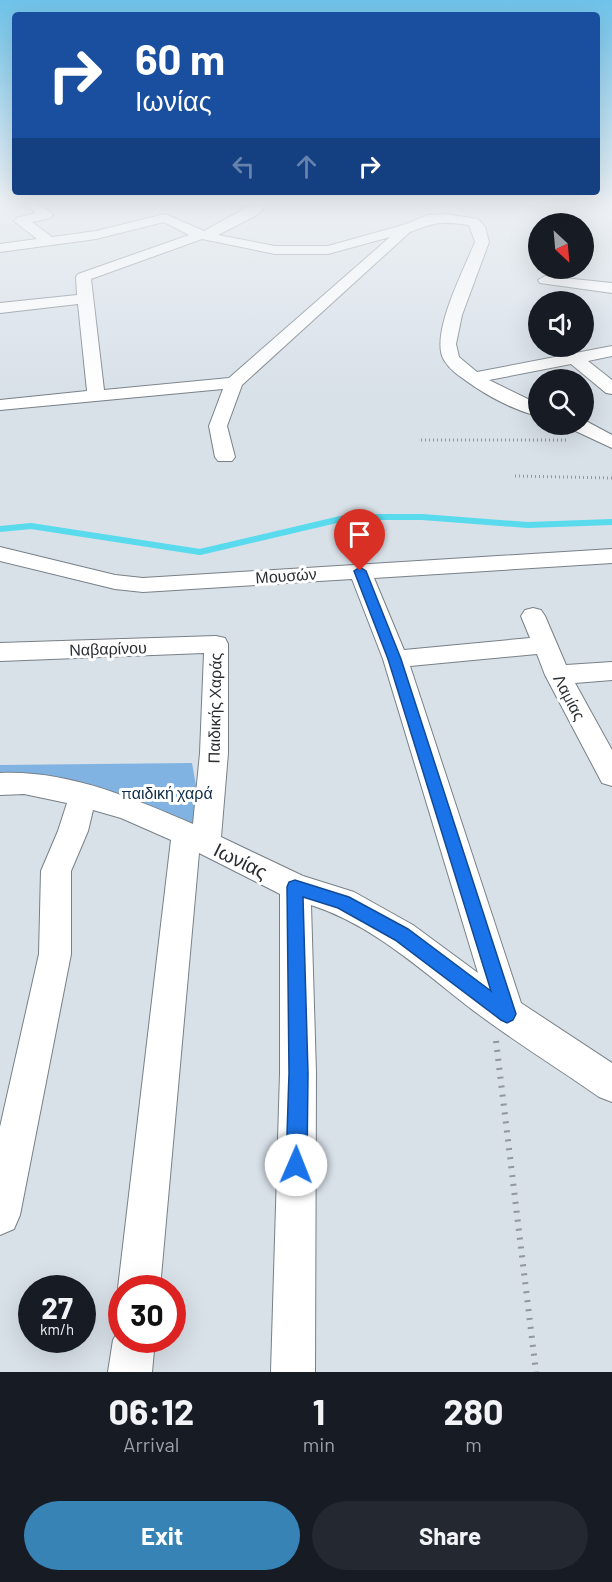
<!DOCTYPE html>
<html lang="en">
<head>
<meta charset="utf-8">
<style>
  :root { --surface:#171b24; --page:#242831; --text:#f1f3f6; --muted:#9ea1a6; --accent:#3783b6 }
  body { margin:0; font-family:Barlow,sans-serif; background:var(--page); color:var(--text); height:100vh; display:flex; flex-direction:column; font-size:22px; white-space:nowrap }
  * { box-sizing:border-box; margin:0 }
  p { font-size:20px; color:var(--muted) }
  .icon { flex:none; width:33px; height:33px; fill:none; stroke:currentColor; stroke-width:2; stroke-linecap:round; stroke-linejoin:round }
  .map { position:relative; height:1372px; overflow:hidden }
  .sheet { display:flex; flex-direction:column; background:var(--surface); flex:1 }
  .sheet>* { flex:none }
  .top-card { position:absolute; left:12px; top:12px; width:588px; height:183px; border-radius:6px; box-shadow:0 6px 24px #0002; background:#1a4fa0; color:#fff; overflow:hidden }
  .needle { width:39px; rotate:154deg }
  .tools { position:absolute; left:528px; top:213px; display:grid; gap:12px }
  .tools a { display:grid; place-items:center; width:66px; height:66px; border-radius:50%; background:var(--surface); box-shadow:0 6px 24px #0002; font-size:30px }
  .speed { position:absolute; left:18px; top:1275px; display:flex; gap:12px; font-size:30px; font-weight:700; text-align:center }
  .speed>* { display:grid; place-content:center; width:78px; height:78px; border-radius:50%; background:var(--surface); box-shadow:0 6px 24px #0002; line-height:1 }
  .speed small { font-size:15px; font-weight:400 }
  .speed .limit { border:9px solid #d22; background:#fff; color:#111 }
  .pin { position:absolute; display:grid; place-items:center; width:51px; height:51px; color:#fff; margin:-62px -26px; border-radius:50% 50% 50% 0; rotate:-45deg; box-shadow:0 0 6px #0007 }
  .pin .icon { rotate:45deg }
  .me { position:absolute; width:66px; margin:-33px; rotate:1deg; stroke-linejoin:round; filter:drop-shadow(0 0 4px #0008) }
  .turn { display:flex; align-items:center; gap:21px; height:126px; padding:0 24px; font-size:27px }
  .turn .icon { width:78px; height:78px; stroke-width:2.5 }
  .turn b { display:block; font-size:42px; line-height:51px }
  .lanes { display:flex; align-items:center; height:57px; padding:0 24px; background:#0003; justify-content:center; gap:30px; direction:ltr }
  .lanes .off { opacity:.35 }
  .eta { display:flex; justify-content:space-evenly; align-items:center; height:102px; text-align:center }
  .eta b { font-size:36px; font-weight:700; line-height:42px }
  .action { display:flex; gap:12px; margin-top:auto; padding:12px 24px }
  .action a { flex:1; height:69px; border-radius:36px; background:var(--accent); color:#fff; font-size:24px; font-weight:700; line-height:69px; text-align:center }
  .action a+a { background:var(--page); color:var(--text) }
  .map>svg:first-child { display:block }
</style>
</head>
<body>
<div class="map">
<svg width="612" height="1372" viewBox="0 0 612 1372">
  <rect width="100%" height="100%" fill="#d8e0e8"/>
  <polygon fill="#80b3e1" points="192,763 206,843 129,809 0,784 0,765"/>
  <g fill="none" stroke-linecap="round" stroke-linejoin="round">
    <polyline stroke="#59daed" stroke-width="6" points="0,529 31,526 200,552 349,517 422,517 528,525 612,522"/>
    <g stroke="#788087" stroke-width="2">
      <g id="street">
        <path d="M24,203C37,203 44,205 53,215L51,218L32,222L52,237L96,231L165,214L204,231L255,203H269L257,215L218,235L275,246H328L403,225L428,215L446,214L478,219L485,227L489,242L462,315L456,344L459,357L477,372L612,346V356L588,361L612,380V394L606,393L571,364L489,380L538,404V416C517,411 493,399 475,387C464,379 451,372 444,360C429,336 465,267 475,242L469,225C441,221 436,222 410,232L242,385L227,426L235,457L232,461H218L215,457L209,426L223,389L0,410V400L87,391L78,304L0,313V303L77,295L76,277L78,274L189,235L164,222L96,239L0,252V244L37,239L14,221L16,218L36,213ZM390,237L229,378L104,390L91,279L202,239L275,254H328Z"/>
        <polygon points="545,276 612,283 612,293 540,283 538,280"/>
        <polygon points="584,420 612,435 612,448 569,428 567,424 584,424"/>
        <path d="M0,547L115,575L143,578L612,549V563L374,578L404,650L530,638L521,616L525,610L533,608L541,610L545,616L566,665L612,662V680L575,683L612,750V786L602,783L545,675L537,654L410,666L521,1003L612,1063V1102L599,1097C559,1069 517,1043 478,1014C425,974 376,926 311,905L316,1073L315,1372H271L280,1073V894L199,853L160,1288H122V1295L118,1288L171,840L121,818L93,810L88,831L71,871V954L20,1215L14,1229L0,1235V1127L39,954L41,871L58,831L67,803L24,794L0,795V773C67,770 133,798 193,824L200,753L204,653L0,661V643L216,636L225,638L228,644V753L221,837L303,876L354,892L413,925L478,973L383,659L352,579L143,592L115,589L0,561Z"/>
        <polygon points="122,1324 122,1340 155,1340 152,1372 108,1372 113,1340"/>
      </g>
    </g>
    <g stroke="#91979d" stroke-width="3" stroke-dasharray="1 3" stroke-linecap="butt">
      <polyline points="421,440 567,440"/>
      <polyline points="515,476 612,478"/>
    </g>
    <polyline stroke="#91979d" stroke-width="6" stroke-dasharray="2 7" stroke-linecap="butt" points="496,1041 536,1372"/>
    <use href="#street" fill="#fff" fill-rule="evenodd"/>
  </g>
  <linearGradient id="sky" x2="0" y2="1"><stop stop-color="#6fc3ea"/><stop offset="0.51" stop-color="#edf1f5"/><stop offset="1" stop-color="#edf1f5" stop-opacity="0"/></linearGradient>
  <rect width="612" height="395" fill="url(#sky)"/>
  <polygon fill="#1a73e8" stroke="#114b97" stroke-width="1.5" points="360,567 366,571 401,659 516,1014 513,1020 507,1023 501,1020 395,940 338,908 303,897 308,1073 307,1165 304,1172 296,1175 289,1172 286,1165 289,1073 287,887 289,882 295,880 349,897 408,929 491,991 388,659 354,571"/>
  <g text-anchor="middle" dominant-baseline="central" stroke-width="6" stroke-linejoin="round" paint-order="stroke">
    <g font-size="16" fill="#2b2e31" stroke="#fff">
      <text transform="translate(286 575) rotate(-4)">Μουσών</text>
      <text transform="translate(108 648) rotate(-2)">Ναβαρίνου</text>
      <text transform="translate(570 697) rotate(62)">Λαμίας</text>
      <text transform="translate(214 708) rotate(-89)">Παιδικής Χαράς</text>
    </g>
    <g font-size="16" fill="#0f2d46" stroke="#fff">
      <text x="167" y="792">παιδική χαρά</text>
    </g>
    <g font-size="20" fill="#2b2e31" stroke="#fff">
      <text transform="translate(241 860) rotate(26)">Ιωνίας</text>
    </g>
  </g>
</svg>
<div class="tools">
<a><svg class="needle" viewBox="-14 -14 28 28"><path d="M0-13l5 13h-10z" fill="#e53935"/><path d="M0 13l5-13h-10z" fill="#9ea1a6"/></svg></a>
<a><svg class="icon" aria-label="sound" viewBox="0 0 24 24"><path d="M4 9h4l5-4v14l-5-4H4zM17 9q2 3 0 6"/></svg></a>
<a><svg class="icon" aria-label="search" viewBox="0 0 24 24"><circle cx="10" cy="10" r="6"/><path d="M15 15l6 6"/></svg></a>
</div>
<div class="speed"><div>27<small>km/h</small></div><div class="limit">30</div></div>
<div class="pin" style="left:360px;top:571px;background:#d93025"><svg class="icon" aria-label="arrive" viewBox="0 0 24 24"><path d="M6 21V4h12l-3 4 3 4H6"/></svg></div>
<svg class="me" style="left:296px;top:1165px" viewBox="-20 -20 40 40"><circle r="19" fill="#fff"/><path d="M0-13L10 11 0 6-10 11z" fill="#1a73e8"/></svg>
<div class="top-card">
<div class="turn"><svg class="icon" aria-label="right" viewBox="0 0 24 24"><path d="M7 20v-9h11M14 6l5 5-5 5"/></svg><div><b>60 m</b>Ιωνίας</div></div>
<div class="lanes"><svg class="icon off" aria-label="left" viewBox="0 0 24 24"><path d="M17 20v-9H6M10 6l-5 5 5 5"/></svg><svg class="icon off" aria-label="ahead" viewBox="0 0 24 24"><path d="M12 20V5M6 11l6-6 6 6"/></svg><svg class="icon" aria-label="right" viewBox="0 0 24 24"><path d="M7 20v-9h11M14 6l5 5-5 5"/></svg></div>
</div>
</div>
<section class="sheet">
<div class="eta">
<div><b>06:12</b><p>Arrival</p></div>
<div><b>1</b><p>min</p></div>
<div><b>280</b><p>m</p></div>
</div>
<div class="action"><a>Exit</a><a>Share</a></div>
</section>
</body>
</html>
